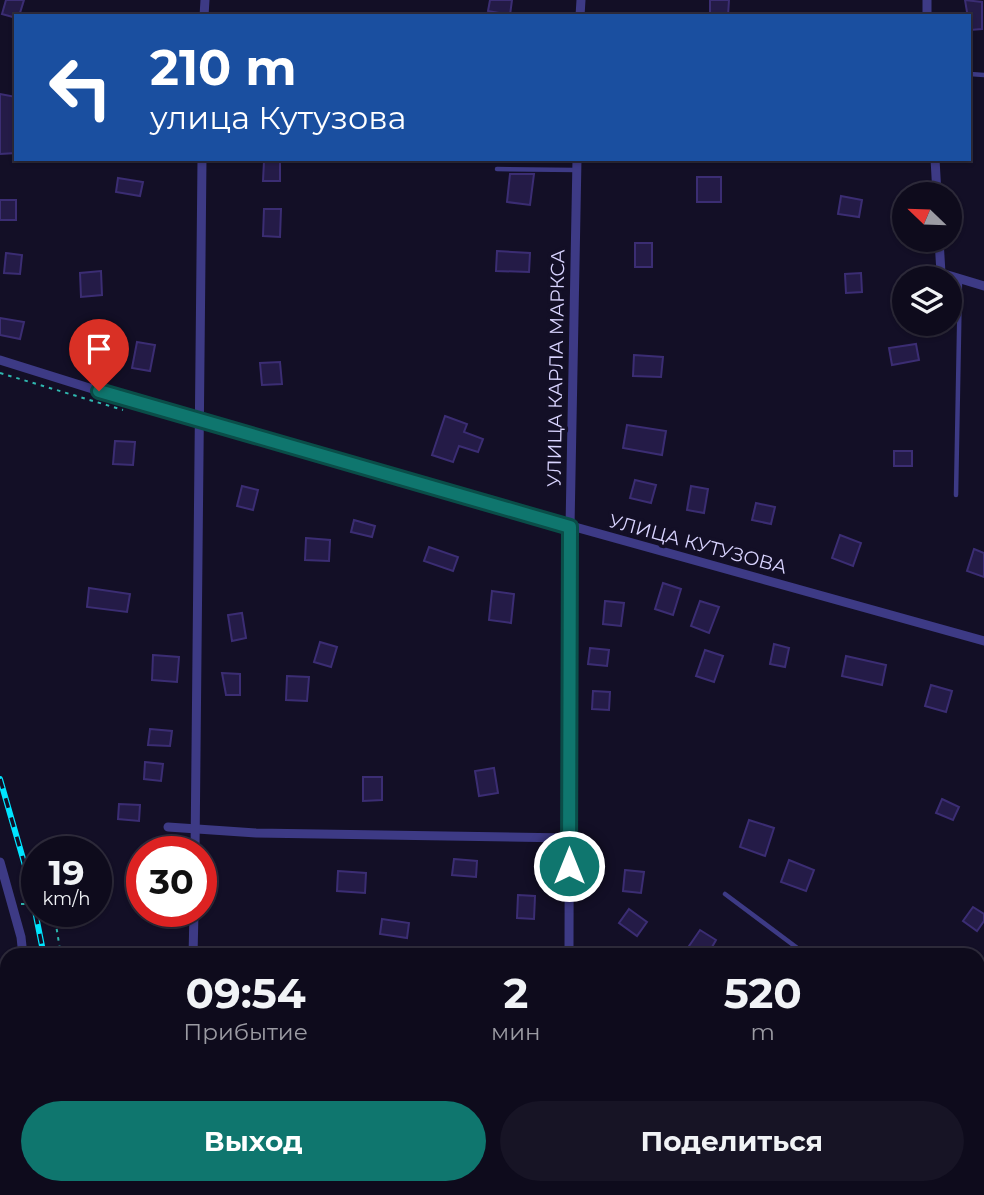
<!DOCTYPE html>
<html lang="ru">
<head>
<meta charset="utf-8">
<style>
  :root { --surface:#0e0b1c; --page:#171425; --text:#f1f3f6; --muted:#9b9ba3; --line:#2e2b3b; --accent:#0f766e }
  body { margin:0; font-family:Montserrat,sans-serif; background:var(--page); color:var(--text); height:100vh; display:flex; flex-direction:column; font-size:26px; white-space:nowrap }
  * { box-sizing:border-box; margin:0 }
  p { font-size:23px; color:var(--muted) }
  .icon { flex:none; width:38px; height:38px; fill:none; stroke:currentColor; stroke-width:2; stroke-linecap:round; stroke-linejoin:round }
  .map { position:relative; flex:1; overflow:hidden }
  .drawer { position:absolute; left:0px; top:948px; width:985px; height:247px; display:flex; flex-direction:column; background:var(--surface); border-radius:21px 21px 0 0; box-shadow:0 2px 5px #0004,0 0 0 2px var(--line) }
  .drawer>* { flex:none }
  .hud { position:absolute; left:14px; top:14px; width:957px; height:147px; border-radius:0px; box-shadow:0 2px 5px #0004,0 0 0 2px var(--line); background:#1a4fa0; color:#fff; overflow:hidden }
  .needle { width:46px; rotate:293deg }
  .buttons { position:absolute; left:892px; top:182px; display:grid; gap:14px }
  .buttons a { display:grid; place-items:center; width:70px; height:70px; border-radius:50%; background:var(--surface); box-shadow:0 2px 5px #0004,0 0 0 2px var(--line); font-size:35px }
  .speed { position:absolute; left:21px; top:836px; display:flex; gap:14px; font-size:35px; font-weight:700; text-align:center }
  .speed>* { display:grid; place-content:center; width:91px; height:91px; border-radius:50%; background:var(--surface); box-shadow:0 2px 5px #0004,0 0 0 2px var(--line); line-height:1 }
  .speed small { font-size:18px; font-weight:400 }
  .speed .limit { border:10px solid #d22; background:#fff; color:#111 }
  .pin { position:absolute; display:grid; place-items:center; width:60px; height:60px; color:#fff; margin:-72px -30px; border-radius:50% 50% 50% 0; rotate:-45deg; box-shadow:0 0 7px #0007 }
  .pin .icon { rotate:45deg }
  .me { position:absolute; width:77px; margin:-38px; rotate:0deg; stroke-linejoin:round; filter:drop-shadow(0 0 5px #0008) }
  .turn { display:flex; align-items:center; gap:24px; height:147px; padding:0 21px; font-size:32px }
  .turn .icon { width:91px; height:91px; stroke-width:2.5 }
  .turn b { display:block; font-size:49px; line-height:60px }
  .eta { display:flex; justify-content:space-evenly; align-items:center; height:119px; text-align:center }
  .eta b { font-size:42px; font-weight:700; line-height:49px }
  .action { display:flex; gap:14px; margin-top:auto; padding:14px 21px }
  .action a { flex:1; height:80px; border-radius:42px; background:var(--accent); color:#fff; font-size:28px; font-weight:700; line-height:80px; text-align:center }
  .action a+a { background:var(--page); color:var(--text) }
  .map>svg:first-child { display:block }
</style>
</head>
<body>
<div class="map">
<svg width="984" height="1195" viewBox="0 0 984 1195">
  <rect width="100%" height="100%" fill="#130f26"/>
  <polygon fill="#12302f" points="0,1016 7,1019 7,1188 14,1188 13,1195 0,1195"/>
  <g fill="#241b47" stroke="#3b2d73" stroke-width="2">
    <polygon points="6,0 24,0 19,16 16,18 2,14"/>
    <polygon points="490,0 512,0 510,15 488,11"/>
    <polygon points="710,0 729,0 728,16 710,16"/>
    <polygon points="965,0 982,2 982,29 970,30"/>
    <polygon points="0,94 16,97 16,153 0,154"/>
    <polygon points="264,161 280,162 280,181 263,181"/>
    <polygon points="510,174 534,174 530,205 507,202"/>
    <rect x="697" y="177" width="24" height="25"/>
    <polygon points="118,178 143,182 140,196 116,192"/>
    <polygon points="841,196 862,200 859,217 838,214"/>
    <rect x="0" y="200" width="16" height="20"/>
    <polygon points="264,209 281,209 280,237 263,236"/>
    <rect x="635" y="243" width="17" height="24"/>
    <polygon points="497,251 530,253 529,272 496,271"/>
    <polygon points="6,253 22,255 20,274 4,273"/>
    <polygon points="101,271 102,295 81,297 80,273"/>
    <polygon points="861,273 862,292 846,293 845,274"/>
    <polygon points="0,318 24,322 20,339 0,335"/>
    <polygon points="137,342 155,345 150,371 132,368"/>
    <polygon points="916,344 919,360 892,365 889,348"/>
    <polygon points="634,355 663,357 661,377 633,376"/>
    <polygon points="280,362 282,384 262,385 260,363"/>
    <polygon points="445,416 467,424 464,432 483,439 478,452 459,446 453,462 432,455"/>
    <polygon points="627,425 666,431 662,455 623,448"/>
    <polygon points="115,441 135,442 133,465 113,464"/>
    <rect x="894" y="451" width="18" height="15"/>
    <polygon points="635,480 656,485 651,503 630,498"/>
    <polygon points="242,486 258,490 253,510 237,506"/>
    <polygon points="691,486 708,489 704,513 687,510"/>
    <polygon points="756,503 775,507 771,524 752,520"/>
    <polygon points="354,520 375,526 372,537 351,532"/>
    <polygon points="840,535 861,543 853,566 832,558"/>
    <polygon points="306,538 330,540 329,561 305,560"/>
    <polygon points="429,547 458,557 453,571 424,561"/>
    <polygon points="974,549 984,553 984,577 967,571"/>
    <polygon points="663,583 681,589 673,615 655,609"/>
    <polygon points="89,588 130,594 127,612 87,607"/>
    <polygon points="492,591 514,594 511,623 489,620"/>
    <polygon points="605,601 624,603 621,626 603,624"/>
    <polygon points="700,601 719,607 709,633 691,626"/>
    <polygon points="242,613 246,638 232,641 228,615"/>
    <polygon points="320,642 337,647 331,667 314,662"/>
    <polygon points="774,644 789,648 785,667 770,664"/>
    <polygon points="590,648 609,650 607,666 588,664"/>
    <polygon points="705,650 723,656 714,682 696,676"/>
    <polygon points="153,655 179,657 177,682 152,680"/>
    <polygon points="846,656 886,665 882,685 842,676"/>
    <polygon points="222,673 240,674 240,695 226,695"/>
    <polygon points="287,676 309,677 307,701 286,700"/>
    <polygon points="931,685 952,691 946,712 925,706"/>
    <polygon points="593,691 610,692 609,710 592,709"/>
    <polygon points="150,729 172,731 170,746 148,745"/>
    <polygon points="145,762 163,764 161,781 144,779"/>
    <polygon points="494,768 498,793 479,796 475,771"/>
    <polygon points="363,777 382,777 382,800 363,801"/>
    <polygon points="942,799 959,807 953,820 936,813"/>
    <polygon points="119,804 140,805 139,821 118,819"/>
    <polygon points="749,820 774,828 765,856 740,847"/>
    <polygon points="454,859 477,861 476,877 452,875"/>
    <polygon points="789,860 814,870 806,891 781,882"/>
    <polygon points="625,870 644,872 641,893 623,891"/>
    <polygon points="338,871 366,873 365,893 337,891"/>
    <polygon points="518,895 535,896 534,919 517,918"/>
    <polygon points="973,907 984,914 984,921 977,931 963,921"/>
    <polygon points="629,909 647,922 637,936 619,923"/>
    <polygon points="382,919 409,923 407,938 380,934"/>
    <polygon points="700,930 716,940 707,956 697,956 687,949"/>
  </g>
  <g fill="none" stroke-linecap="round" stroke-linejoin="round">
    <g stroke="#2fb8b0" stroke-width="2" stroke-dasharray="3.5 5" stroke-linecap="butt">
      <polyline points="0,373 123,410"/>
      <polyline points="21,904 37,904"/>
      <polyline points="54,912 61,956"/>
      <polyline points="107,1188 109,1195"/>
    </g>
    <g stroke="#3d3a85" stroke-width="4.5">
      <polyline points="970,74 984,75"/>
      <polyline points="497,169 576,170"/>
      <polyline points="956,495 960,279"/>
      <polyline points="725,894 808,956"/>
    </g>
    <g stroke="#3d3a85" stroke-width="9">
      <polyline points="927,0 927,16"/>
      <polyline points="204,16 205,0"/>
      <polyline points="580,16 581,0"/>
      <polyline points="935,159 937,194"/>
      <polyline points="939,240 941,273 984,286"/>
      <polyline points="0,360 198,422 984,641"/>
      <polyline points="168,827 256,833 569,838"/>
      <polyline points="195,852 202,159"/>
      <polyline points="0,862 21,937 23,956"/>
      <polyline points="193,956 194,912"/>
      <polyline points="566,956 569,950 570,527 577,159"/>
      <polyline points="978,980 984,981"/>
      <polyline points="695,1188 706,1195"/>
      <polyline points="30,1195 31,1188"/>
      <polyline points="187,1195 188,1188"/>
      <polyline points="410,1195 415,1188"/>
      <polyline points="810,1195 814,1188"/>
    </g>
    <g stroke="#00e5ff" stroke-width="6">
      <g id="rail">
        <polyline points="0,779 28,876 44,956"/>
        <polyline points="51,1195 51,1188"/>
      </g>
    </g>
    <use href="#rail" stroke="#130f26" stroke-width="3.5" stroke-dasharray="10" stroke-linecap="butt"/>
  </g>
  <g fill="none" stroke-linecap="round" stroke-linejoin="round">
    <g stroke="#0a4d48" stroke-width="18">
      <polyline id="route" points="99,391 570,527 569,866"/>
    </g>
    <use href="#route" stroke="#0f766e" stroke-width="12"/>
  </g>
  <g text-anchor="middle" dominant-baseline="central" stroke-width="7" stroke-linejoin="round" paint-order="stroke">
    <g font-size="19" fill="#d9d4ff" stroke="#130f26">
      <text transform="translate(556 368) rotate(-89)">УЛИЦА КАРЛА МАРКСА</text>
      <text transform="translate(698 544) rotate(15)">УЛИЦА КУТУЗОВА</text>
    </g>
  </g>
</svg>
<div class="buttons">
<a><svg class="needle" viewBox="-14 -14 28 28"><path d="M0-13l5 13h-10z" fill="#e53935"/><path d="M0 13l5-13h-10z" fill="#9b9ba3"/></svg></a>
<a><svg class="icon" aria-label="layers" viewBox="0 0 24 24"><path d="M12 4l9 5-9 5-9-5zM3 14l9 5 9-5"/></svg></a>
</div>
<div class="speed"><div>19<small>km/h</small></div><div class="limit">30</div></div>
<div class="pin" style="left:99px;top:391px;background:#d93025"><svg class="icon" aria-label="arrive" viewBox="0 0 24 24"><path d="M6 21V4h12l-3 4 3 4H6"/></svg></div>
<svg class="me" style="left:569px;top:866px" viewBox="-20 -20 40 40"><circle r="17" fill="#0f766e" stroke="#fff" stroke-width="3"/><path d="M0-11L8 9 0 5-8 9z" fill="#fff"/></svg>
<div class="hud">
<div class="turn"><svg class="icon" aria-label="left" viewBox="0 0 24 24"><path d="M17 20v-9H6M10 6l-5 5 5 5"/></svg><div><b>210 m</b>улица Кутузова</div></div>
</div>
<section class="drawer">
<div class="eta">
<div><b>09:54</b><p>Прибытие</p></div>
<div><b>2</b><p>мин</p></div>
<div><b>520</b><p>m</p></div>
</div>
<div class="action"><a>Выход</a><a>Поделиться</a></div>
</section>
</div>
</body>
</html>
